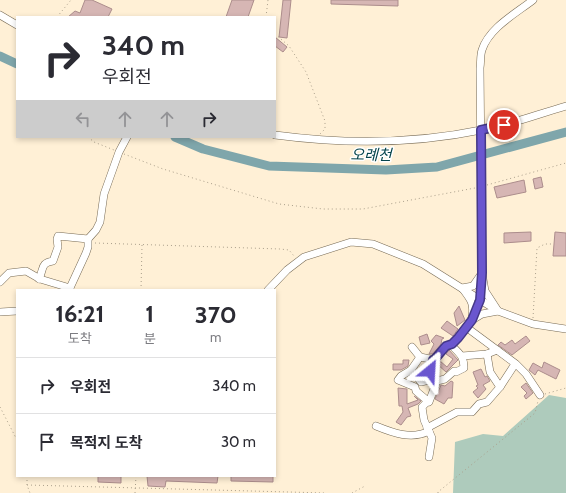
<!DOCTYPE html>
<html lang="ko">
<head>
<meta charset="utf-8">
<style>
  :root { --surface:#fff; --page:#f2f2f3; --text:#2b2b33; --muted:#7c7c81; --line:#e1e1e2 }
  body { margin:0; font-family:Cabin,"Noto Sans KR",sans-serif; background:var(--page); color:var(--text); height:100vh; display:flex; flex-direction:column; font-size:15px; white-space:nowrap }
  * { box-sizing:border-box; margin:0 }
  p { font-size:13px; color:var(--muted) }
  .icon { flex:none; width:22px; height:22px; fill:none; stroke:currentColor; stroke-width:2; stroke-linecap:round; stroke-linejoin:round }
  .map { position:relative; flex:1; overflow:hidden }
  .panel { position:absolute; left:16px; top:289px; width:260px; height:188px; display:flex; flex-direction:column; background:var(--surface); border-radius:0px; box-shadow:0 2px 6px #0003 }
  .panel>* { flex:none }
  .guide { position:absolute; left:16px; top:16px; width:260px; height:122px; border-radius:0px; box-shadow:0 2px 6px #0003; background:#fff; color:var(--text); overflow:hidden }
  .pin { position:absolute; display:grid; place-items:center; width:34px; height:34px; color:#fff; margin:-17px; border:2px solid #fff; border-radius:50%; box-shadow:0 1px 4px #0007 }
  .me { position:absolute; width:44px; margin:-22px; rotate:27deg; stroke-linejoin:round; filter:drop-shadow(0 0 3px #0008) }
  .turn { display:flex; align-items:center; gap:14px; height:84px; padding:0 20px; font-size:18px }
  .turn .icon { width:52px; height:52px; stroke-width:2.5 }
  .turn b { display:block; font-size:28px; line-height:34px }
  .lanes { display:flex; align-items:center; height:38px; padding:0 20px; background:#0003; justify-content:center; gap:20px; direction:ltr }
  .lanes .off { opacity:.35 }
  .eta { display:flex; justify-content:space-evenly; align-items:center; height:68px; text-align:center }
  .eta b { font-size:24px; font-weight:700; line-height:28px }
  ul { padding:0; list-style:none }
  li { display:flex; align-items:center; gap:12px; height:56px; padding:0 20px; border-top:1px solid var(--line) }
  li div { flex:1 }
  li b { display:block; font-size:15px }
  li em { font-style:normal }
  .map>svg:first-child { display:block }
</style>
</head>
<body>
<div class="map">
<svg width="566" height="493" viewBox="0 0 566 493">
  <rect width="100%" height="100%" fill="#fff0d6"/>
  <polygon fill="#aecbbc" points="549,395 566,398 566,493 453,493 455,442 483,434 503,436"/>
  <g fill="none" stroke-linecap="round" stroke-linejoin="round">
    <g stroke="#7fa6ab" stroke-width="9">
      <polyline points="0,56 17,64"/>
      <polyline points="175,137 203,149 269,166 386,170 437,167 566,132"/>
    </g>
  </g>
  <g fill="#d6b6b4" stroke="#ac8d8c">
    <polygon points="85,0 92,0 112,9 108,17 68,17 75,11 80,13"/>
    <polygon points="232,0 254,0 248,17 226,17"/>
    <polygon points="283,0 291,0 287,38 279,37"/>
    <polygon points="331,0 398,0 398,6 331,4"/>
    <polygon points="275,37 287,47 283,52 275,46"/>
    <polygon points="541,177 543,187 535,189 533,179"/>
    <polygon points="524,180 526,192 497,198 494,187"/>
    <polygon points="531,232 531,241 504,243 504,233"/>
    <polygon points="555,232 566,233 566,256 553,256"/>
    <polygon points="459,306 465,320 457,326 454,313"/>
    <polygon points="447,321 458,329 453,336 441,328"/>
    <polygon points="427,334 430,343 421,345 419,337"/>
    <polygon points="436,335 444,338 442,339 441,344 433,354 429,354 434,344 431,341"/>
    <polygon points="526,336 530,341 512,355 498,345 501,342 505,345 512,340 515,344"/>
    <polygon points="449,350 458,360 446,372 437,364 440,361 447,367 453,359 446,354"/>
    <polygon points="403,360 409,360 408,366 401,370 393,370 393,364 403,364"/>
    <polygon points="544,362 560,370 556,379 538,370 535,375 529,370 533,363 542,368"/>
    <polygon points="481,369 485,377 487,376 490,381 483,385 486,389 478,398 473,392 478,388 476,386 478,385 473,372"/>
    <polygon points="451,381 453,382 452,398 448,398 444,404 435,399 441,385 445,386"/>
    <polygon points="526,383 533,393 526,399 524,396 527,393 521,387"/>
    <polygon points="398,388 407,389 407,404 418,400 414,396 421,401 418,404 408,408 411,416 407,417 401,425 396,422 403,412 402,406 399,406"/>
    <polygon points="98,476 121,476 121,483 98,482"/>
    <polygon points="147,476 218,476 217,483 166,481 165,487 148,486"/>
    <polygon points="231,476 273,476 273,482 231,481"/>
  </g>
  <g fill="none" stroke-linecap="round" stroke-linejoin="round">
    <g stroke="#776a54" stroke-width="8">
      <g id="minor">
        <path d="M533,0C515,14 489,28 482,50C480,56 481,62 480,68L482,273C480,295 480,308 466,327L516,364L526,374L540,395"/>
        <polyline points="0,15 17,25"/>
        <path d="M275,135C343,144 414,144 481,130C510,125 538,114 566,106"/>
        <path d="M482,273L485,291L498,311L482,314L472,320C474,303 472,301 462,288L473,286Z"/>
        <path d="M39,279C44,269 40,263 53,261L58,247L57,239L58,236L88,239"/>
        <polyline points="0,282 9,273 26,271 40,279 70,288"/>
        <polyline points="69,290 86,253 88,247 88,239 96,230 100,222 104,194 119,152 127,137"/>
        <polyline points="268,290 287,270 304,257 351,242 373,244 423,264 498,311 533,324 566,329"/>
        <polyline points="0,312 17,311"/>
        <polyline points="412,347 420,357 435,360 446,346 454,343 466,327"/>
        <polyline points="487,354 490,372 500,387"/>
        <polyline points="462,356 487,354 497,350"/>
        <path d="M420,357L411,370L401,376L398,380L415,387L416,391L429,402L437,381L445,379L454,371L456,372L464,368C464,356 459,353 451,345"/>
        <polyline points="411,370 421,382 429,380 433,360"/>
        <polyline points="427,402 422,407 424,420 432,438 429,457"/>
        <path d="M376,426C393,433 412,440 429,431"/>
        <polyline points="427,428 457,412 472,412 479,404 487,402 500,387 515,364"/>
      </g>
    </g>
    <g stroke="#aa9f8b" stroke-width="1" stroke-dasharray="1 3" stroke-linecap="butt">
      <polyline points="57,17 71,0"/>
      <polyline points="266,17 268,0"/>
      <polyline points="275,34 289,46 306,72 325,121 325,129 320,134"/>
      <polyline points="88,137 94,142 114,150"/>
      <polyline points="124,154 163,169 279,204 323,209 363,209 475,188"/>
      <polyline points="487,185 566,163"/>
      <polyline points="95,243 280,249 289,250 294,256"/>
      <polyline points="141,290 142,245"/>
      <polyline points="533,318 537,248 545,244 553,244"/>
      <polyline points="545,394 566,388"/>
      <polyline points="0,407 17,440"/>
      <polyline points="27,476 27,485 30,493"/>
      <polyline points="27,485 326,493"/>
      <polyline points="135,493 136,476"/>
      <polyline points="352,493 365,486"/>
      <polyline points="438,493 438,492 535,413 538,401"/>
    </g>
    <use href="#minor" stroke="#fff" stroke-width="7"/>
  </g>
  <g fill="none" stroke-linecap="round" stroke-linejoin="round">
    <g stroke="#453887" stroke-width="10">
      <polyline id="route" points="430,371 433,360 434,360 446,346 452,344 458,338 472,320 480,300 482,273 481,130 504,125"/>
    </g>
    <use href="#route" stroke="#6a56cf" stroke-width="7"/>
  </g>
  <g text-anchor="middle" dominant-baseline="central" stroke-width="3" stroke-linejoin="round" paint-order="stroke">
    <g font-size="15" font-style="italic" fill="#06444b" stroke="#fff">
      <text transform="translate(371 155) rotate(1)">오례천</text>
    </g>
  </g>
</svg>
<div class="pin" style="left:504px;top:125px;background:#d93025"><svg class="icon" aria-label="arrive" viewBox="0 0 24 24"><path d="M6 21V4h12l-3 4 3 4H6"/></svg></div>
<svg class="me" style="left:430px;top:371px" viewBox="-20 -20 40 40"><path d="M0-17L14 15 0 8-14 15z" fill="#6a56cf" stroke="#fff" stroke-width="4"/></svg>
<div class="guide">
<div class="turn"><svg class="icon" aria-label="right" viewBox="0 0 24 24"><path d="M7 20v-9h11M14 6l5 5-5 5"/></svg><div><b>340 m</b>우회전</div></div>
<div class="lanes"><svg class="icon off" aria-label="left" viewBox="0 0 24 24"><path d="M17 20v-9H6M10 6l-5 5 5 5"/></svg><svg class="icon off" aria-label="ahead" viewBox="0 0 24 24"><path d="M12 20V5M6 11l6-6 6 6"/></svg><svg class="icon off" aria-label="ahead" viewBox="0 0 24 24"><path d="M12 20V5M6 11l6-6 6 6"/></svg><svg class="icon" aria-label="right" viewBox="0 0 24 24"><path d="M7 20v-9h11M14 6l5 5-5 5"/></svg></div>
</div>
<section class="panel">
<div class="eta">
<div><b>16:21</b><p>도착</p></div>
<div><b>1</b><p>분</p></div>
<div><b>370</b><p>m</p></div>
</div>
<ul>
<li><svg class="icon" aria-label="right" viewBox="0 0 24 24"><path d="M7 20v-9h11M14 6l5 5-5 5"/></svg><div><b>우회전</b></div><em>340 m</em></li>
<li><svg class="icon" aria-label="arrive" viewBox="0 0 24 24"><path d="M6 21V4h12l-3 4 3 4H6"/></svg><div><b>목적지 도착</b></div><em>30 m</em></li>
</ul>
</section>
</div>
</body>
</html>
